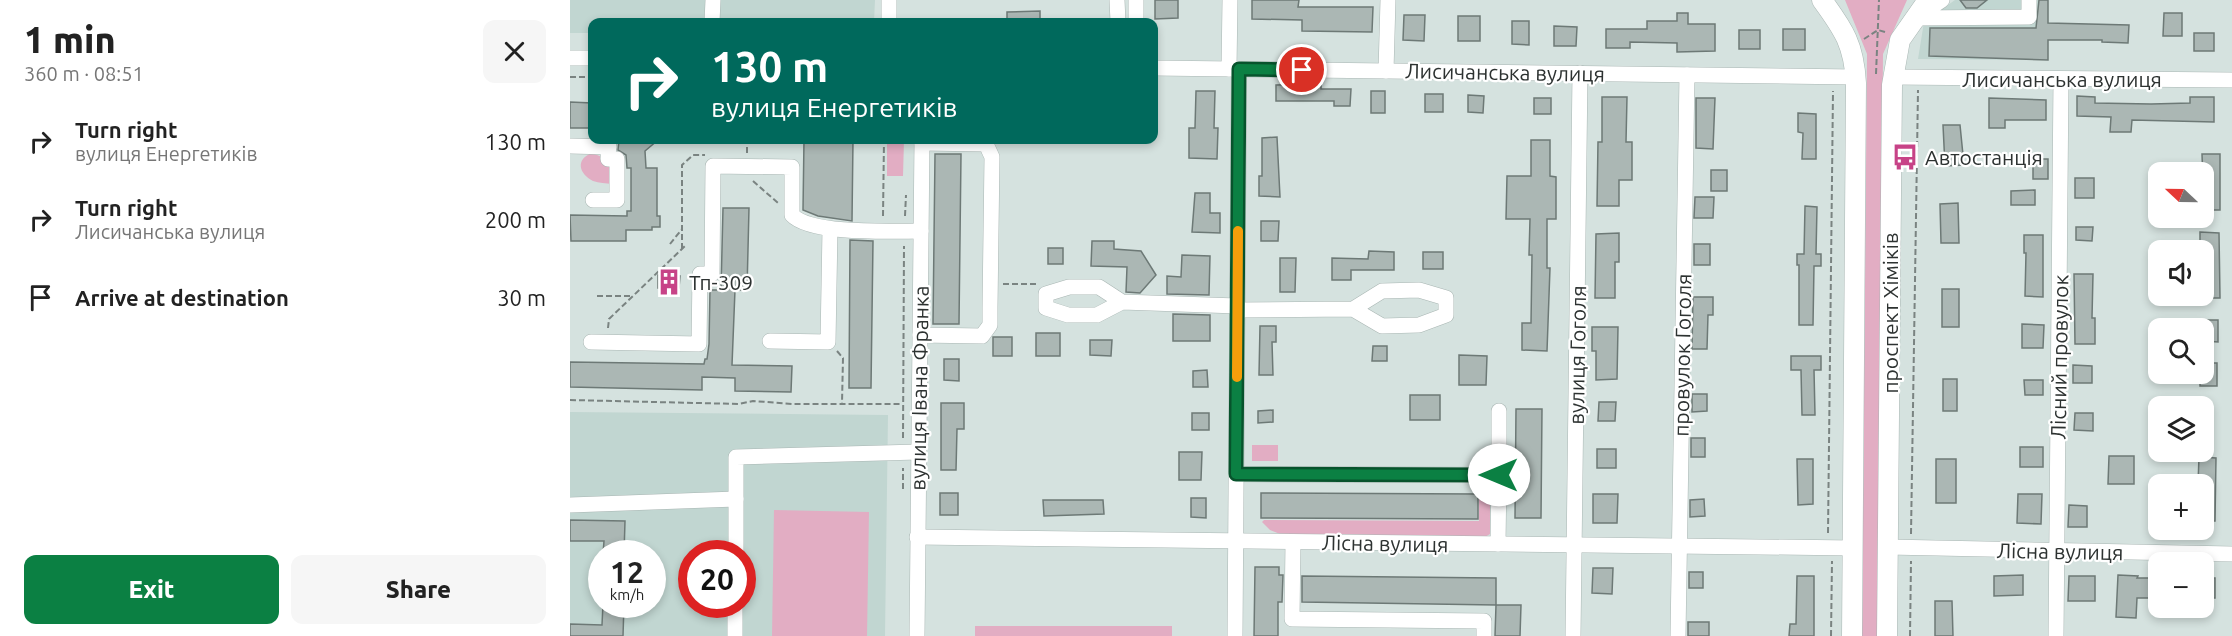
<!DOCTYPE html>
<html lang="en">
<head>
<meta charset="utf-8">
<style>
  :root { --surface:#fff; --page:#f6f6f6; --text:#222; --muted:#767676; --accent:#0b8043 }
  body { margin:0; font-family:Ubuntu,sans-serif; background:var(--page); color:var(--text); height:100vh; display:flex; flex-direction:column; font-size:22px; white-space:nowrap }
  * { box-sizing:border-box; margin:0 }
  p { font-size:20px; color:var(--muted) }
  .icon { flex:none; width:33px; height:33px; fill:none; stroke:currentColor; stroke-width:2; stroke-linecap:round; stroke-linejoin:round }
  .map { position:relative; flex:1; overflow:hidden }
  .panel { display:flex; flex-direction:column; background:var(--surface); width:570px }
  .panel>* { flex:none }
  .hud { position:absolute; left:18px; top:18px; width:570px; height:126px; border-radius:12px; box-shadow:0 3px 9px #0003; background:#00695c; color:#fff; overflow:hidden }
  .needle { width:39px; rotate:292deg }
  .fabs { position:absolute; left:1578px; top:162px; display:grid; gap:12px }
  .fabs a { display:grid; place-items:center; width:66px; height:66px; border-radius:12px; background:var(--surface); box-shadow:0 3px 9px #0003; font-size:30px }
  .speed { position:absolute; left:18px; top:540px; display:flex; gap:12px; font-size:30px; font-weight:700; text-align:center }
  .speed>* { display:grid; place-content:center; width:78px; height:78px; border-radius:50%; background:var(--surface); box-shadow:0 3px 9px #0003; line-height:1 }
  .speed small { font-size:15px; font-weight:400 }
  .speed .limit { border:9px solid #d22; background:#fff; color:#111 }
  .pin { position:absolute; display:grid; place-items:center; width:51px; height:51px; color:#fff; margin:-26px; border:3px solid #fff; border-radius:50%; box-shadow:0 2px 6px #0007 }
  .me { position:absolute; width:66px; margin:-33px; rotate:270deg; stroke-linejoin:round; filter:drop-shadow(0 0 4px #0008) }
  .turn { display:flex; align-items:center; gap:21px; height:126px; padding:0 24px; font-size:27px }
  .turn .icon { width:78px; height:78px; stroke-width:2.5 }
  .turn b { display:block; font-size:42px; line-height:51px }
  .round { display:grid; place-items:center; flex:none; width:63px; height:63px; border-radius:12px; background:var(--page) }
  .headline { display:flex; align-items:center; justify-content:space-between; height:102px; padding:0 24px }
  h1 { font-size:36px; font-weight:800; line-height:45px }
  .cta { display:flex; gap:12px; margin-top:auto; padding:12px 24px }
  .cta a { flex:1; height:69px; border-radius:12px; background:var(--accent); color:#fff; font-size:24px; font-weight:800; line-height:69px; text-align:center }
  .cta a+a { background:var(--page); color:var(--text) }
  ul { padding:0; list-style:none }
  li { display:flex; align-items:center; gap:18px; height:78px; padding:0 24px }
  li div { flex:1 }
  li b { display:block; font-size:22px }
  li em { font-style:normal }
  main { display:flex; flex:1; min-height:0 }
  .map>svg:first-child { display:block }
</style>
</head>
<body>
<main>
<section class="panel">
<div class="headline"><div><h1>1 min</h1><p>360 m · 08:51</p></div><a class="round"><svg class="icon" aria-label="close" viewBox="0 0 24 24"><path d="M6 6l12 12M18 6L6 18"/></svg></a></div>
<ul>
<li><svg class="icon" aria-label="right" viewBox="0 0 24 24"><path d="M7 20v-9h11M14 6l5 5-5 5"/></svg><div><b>Turn right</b><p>вулиця Енергетиків</p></div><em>130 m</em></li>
<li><svg class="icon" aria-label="right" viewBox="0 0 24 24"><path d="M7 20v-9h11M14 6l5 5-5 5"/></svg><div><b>Turn right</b><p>Лисичанська вулиця</p></div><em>200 m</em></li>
<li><svg class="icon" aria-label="arrive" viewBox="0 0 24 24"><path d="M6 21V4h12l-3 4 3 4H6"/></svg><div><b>Arrive at destination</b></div><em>30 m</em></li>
</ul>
<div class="cta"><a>Exit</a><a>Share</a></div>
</section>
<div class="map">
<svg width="1662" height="636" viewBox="0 0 1662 636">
  <rect width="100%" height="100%" fill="#d5e2df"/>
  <g fill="#c1d6d1" fill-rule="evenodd">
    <polygon points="0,0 305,0 304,22 22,22 22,33 0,33"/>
    <polygon points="1385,0 1478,0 1478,60 1348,59 1354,22"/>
    <path d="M0,412L318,415L315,636H0ZM32,554H82V604H32ZM122,554H172V604H122Z"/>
  </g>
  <g fill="#e2adc3">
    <polygon points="1275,0 1337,0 1313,54 1308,636 1292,636 1297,54"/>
    <polygon points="317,140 334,140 333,176 317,176"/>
    <path d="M22,153L32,157L41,166L42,184C36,183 29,183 23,181C9,174 5,159 22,153Z"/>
    <rect x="682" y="445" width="26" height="16"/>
    <polygon points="909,480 917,481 920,486 920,534 915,537 710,534 700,530 692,522 694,520 909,521"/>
    <polygon points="204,510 299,512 297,636 202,636"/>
    <rect x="405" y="626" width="197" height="10"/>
  </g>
  <g fill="#abb7b4" stroke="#6d7976" stroke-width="1.5">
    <polygon points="585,0 608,0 608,18 585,19"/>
    <polygon points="682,0 729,0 728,7 803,7 802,32 732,31 732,20 682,19"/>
    <polygon points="1390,0 1417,0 1407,8 1396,8"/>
    <polygon points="1469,0 1478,0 1478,23 1559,25 1558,43 1532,42 1532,40 1478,40 1478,60 1359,56 1360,28 1466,28"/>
    <polygon points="470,11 470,22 437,22 437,12"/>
    <polygon points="1107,13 1118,13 1118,24 1145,24 1145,51 1107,52 1107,43 1060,42 1060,48 1036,48 1036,29 1077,29 1077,21 1107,21"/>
    <polygon points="1594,13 1612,13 1612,36 1593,36"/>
    <polygon points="834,15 855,15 854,41 833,40"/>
    <rect x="888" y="16" width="22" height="25"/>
    <polygon points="942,21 959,21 959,45 942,44"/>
    <polygon points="984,26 1007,27 1006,46 984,46"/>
    <rect x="1213" y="29" width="22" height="21"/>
    <rect x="1169" y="30" width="21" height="19"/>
    <rect x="1624" y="33" width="20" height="18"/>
    <polygon points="751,84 751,89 781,89 780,106 764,106 764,101 706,101 706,85"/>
    <polygon points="626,91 645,91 644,128 648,128 647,159 619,158 619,128 625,128"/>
    <rect x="801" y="91" width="14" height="22"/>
    <rect x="855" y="94" width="18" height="18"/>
    <polygon points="898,95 914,96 913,113 898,112"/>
    <polygon points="1507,96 1525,97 1525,103 1581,104 1620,103 1620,97 1644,97 1644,122 1562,120 1561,132 1540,132 1541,117 1507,116"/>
    <polygon points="1032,97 1057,97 1056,142 1062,142 1062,180 1049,180 1049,206 1027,206 1028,142 1032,142"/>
    <rect x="964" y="98" width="17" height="16"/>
    <polygon points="1126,98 1145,98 1143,149 1126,148"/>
    <polygon points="1419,98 1476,100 1476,120 1435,120 1435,128 1419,128"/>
    <polygon points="0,102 22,103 22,128 0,128"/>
    <polygon points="1228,113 1246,114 1246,159 1232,159 1233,133 1228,132"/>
    <polygon points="1373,125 1390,125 1394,165 1375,166"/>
    <polygon points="707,137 710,197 689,196 689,176 692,176 692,138"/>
    <polygon points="49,140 88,140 75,151 76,168 87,168 87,216 90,216 90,227 82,227 82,230 56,230 56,241 1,241 0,215 57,216 57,211 61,211 61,168 57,168 56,155 48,150"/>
    <polygon points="234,140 283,140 282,221 248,216 233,210"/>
    <polygon points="961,140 980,140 980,176 986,177 986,219 977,219 977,268 980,268 977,351 952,350 952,323 961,323 962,255 959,255 960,219 936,219 937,176 961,176"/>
    <polygon points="365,154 391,154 389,324 363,324"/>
    <polygon points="1632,154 1650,154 1650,210 1634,210"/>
    <rect x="1463" y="159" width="15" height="20"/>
    <rect x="1141" y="170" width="16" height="21"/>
    <rect x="1505" y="178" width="19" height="20"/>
    <polygon points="1465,190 1465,205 1441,205 1441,191"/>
    <polygon points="625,193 640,193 640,213 650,213 650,233 622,232"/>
    <polygon points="1125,197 1144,197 1143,218 1124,218"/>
    <polygon points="1388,203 1389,243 1371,243 1370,204"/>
    <polygon points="1235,206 1247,207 1246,254 1251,254 1251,266 1244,266 1243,325 1229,325 1229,265 1227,265 1227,254 1234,254"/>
    <polygon points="153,208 179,208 177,290 165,290 162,365 222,366 221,392 165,391 165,378 132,377 132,390 0,387 0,362 134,364 135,359 137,359 139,344 140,290 151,290"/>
    <polygon points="691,221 709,221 708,241 691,241"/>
    <polygon points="1506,227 1523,227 1522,241 1506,240"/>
    <polygon points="1630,232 1649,233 1650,298 1634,298 1634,250 1630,250"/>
    <polygon points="1049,233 1049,262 1045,262 1045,298 1025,298 1026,234"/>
    <polygon points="1454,235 1473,235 1473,297 1455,296 1456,253 1454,253"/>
    <polygon points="280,240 303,241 301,388 279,388"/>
    <polygon points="522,241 544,241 544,249 571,251 586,275 570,293 556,292 557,267 521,266"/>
    <rect x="1124" y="244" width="16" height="21"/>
    <rect x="478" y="248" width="15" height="16"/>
    <polygon points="799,251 824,252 824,270 781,270 781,280 762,280 762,258 798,259"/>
    <rect x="853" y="252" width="20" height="17"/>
    <polygon points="612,255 640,256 639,295 597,294 597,276 611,277"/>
    <polygon points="710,258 726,258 725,292 710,292"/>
    <polygon points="1504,274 1523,274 1522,318 1525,318 1525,344 1505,344"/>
    <polygon points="88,275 110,276 109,288 88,288"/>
    <rect x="1372" y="289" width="17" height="38"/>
    <polygon points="1123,297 1143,297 1143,315 1138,315 1137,349 1122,349"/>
    <polygon points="603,314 640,315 640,341 603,341"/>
    <polygon points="1634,320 1648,320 1648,342 1634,341"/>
    <polygon points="1452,324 1474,325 1473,348 1452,348"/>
    <polygon points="690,326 706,326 706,342 702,342 703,375 689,375"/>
    <polygon points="1022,327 1048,327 1047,379 1026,380 1026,351 1022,351"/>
    <rect x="466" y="333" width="24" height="23"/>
    <rect x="423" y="337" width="19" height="19"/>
    <polygon points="520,340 542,340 541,356 520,355"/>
    <polygon points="803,346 817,346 817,361 802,361"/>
    <polygon points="889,355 917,356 916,385 889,385"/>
    <polygon points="1221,356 1251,356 1251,370 1244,370 1245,415 1232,415 1231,370 1221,370"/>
    <polygon points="374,359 389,359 389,381 374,380"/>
    <polygon points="1634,363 1647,363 1647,386 1630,386 1630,374 1634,374"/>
    <polygon points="1503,365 1522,366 1522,383 1503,383"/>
    <polygon points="637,370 638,387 623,387 623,371"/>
    <rect x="1373" y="379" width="14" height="32"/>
    <polygon points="1454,380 1473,380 1473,395 1455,395"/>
    <polygon points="1122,394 1137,394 1137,411 1122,412"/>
    <rect x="840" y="395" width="30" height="25"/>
    <polygon points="1029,402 1046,402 1045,421 1028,421"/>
    <polygon points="371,403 394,403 394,429 387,429 386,470 371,470"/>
    <polygon points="946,409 972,409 971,518 945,518"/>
    <polygon points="703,410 703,422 688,423 688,411"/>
    <rect x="622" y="413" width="17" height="17"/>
    <polygon points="1505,413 1523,413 1523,431 1504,430"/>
    <rect x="1121" y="438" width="14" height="19"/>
    <rect x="1450" y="447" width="23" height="20"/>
    <rect x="1027" y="449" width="19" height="19"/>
    <polygon points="609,452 632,452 631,480 609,480"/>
    <polygon points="1539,456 1564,456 1564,484 1538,484"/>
    <polygon points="1629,457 1646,458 1645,521 1634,521 1634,484 1628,484"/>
    <polygon points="1227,459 1243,459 1243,504 1228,505"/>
    <rect x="1366" y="459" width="20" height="44"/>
    <rect x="370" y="493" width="18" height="22"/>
    <polygon points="691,493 908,494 908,519 691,518"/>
    <polygon points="1023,494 1048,494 1047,523 1023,523"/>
    <polygon points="1448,494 1472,494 1471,524 1447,523"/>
    <polygon points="621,498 636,498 636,518 621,517"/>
    <polygon points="1134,499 1135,516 1120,517 1120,500"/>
    <polygon points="473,500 533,500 534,514 474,516"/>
    <polygon points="1499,505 1517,506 1517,527 1498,527"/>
    <polygon points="0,520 55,521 54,554 33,554 34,541 0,541"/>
    <polygon points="685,567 709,567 709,575 713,575 712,602 708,602 708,636 684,636"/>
    <polygon points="1023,568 1043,568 1042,594 1022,593"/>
    <rect x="1119" y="572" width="14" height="16"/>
    <polygon points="1453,575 1453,595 1424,596 1424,576"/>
    <polygon points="1548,575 1568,576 1567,578 1588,578 1588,598 1567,598 1566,618 1546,617"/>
    <polygon points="732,576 926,578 926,605 732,602"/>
    <polygon points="1227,576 1244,576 1244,636 1219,636 1220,624 1226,624"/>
    <polygon points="1499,576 1525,576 1525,601 1498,601"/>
    <rect x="1634" y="578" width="11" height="20"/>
    <polygon points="1365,601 1382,601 1383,636 1365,636"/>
    <polygon points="33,604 54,604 53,636 0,636 0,624 32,625"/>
    <polygon points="926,605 951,605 950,636 925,636"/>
    <rect x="1118" y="622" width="21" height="14"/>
  </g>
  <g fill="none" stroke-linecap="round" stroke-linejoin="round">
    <g stroke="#a9b6b3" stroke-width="16">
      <g id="minor">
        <polyline points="319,0 319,22"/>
        <polyline points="547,0 548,22"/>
        <polyline points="1372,0 1345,18 1459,17 1459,0"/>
        <polyline points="142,22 143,0"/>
        <polyline points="566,22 566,0"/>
        <polyline points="0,58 22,58"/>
        <polyline points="584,68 1286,77"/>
        <polyline points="659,69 660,0"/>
        <polyline points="816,71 818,0"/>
        <polyline points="1323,77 1662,80"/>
        <polyline points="0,146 39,147"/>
        <polyline points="23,200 47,200 47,159 38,159 39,140"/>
        <polyline points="552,302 529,287 499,287 476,294 476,308 498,315 527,315 552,302 667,306"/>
        <polyline points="667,310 783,309 812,291 849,290 876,298 876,315 849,325 812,326 783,309"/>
        <polyline points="350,335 412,336 420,325 420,307 422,157 416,144 352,143"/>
        <polyline points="200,341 258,342 260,229"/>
        <path d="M21,342L129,344L130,274H142L143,166L222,167V215C241,235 322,231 351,231"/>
        <polyline points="666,474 929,475 928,544"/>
        <polyline points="929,475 929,411"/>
        <polyline points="0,505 166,499"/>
        <polyline points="347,537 1283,548"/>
        <polyline points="723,542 722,619 914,621 914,636"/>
        <polyline points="1318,547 1662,554"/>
        <polyline points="166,554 166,457 348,452"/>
        <polyline points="165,636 165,604"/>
        <polyline points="347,636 352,140"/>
        <polyline points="665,636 669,69"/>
        <polyline points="1003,636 1010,73"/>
        <polyline points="1108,636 1117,75"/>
        <polyline points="1486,636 1491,79"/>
      </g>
    </g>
    <g stroke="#a9b6b3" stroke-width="21">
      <g id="major">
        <path d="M1252,0C1274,30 1284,45 1286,83L1282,636"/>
        <polyline points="1317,636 1322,85 1330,40 1358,0"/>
      </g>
    </g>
    <g stroke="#7a8381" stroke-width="2" stroke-dasharray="6 3" stroke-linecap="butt">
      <polyline points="1294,39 1308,30 1315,32"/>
      <polyline points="1306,74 1309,0"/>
      <polyline points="0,77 22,77"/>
      <polyline points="177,153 177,143"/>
      <polyline points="183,181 208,203"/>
      <polyline points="313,216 314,140"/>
      <polyline points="335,216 336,195"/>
      <polyline points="100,244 112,229"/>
      <polyline points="112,249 112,165 123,155 135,155"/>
      <polyline points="433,284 467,284"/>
      <polyline points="27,296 63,296"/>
      <polyline points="38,328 39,319 115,246"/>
      <polyline points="267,351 273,358 272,403"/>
      <polyline points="0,400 169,404 183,401 223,404 332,404"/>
      <polyline points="333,438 334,246"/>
      <polyline points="333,489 333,468"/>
      <polyline points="1258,533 1263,91"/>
      <polyline points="1341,534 1348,90"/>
      <polyline points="1261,636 1262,561"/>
      <polyline points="1340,636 1341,561"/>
    </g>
    <use href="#minor" stroke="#fff" stroke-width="15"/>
    <use href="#major" stroke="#fff" stroke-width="20"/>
  </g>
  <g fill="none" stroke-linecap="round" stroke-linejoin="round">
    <g stroke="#07532c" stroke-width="15">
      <polyline id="route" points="732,70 669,69 666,474 929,475"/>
    </g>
    <use href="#route" stroke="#0b8043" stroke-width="10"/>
    <polyline stroke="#f59e0b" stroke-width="10" points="667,377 668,231"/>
  </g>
  <defs>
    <g id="bus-bare" transform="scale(2.07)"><path d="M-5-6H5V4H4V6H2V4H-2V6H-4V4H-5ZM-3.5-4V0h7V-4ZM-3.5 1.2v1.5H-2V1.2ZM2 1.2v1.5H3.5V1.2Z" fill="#c74387" stroke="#fff" stroke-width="2.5" paint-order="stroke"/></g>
    <g id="building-bare" transform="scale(2.07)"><path d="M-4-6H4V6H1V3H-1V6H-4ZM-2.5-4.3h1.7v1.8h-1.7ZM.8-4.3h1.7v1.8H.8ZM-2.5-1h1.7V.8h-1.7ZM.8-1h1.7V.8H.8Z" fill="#c74387" stroke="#fff" stroke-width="2.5" paint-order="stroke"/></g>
  </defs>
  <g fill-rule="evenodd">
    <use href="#bus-bare" x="1335" y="157"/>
    <use href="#building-bare" x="99" y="282"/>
  </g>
  <g text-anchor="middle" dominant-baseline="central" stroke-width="4.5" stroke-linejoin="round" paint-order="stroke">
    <g font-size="21" fill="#2d3231" stroke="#fff">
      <text transform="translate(935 72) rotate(1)">Лисичанська вулиця</text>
      <text x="1492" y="79">Лисичанська вулиця</text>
      <text transform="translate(1320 313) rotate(-90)">проспект Хіміків</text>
      <text transform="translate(1007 355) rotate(-89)">вулиця Гоголя</text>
      <text transform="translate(1112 355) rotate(-89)">провулок Гоголя</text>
      <text transform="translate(1489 357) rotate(-89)">Лісний провулок</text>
      <text transform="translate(349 388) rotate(-89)">вулиця Івана Франка</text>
      <text transform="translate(815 543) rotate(1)">Лісна вулиця</text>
      <text transform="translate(1490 551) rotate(1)">Лісна вулиця</text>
    </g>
    <g font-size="21" fill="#2d3231" stroke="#fff" text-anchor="start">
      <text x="1355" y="157">Автостанція</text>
      <text x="119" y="282">Тп-309</text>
    </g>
  </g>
</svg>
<div class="fabs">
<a><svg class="needle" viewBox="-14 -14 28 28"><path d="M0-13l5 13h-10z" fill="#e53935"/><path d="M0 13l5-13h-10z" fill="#767676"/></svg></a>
<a><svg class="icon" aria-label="sound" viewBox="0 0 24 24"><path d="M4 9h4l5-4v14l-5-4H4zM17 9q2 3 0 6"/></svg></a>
<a><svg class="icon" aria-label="search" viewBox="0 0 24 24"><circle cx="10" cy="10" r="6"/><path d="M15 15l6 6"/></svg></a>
<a><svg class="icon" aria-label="layers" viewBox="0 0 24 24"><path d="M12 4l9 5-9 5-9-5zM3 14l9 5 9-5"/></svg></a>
<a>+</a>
<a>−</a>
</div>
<div class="speed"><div>12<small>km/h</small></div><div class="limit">20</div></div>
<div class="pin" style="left:732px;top:70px;background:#d93025"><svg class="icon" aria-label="arrive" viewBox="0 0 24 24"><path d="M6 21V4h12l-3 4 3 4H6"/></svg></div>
<svg class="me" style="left:929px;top:475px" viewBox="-20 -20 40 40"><circle r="19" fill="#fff"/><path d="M0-13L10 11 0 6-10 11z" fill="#0b8043"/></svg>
<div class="hud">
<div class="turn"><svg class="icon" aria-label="right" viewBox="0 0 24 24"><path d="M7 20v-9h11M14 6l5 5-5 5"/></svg><div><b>130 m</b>вулиця Енергетиків</div></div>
</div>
</div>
</main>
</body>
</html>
